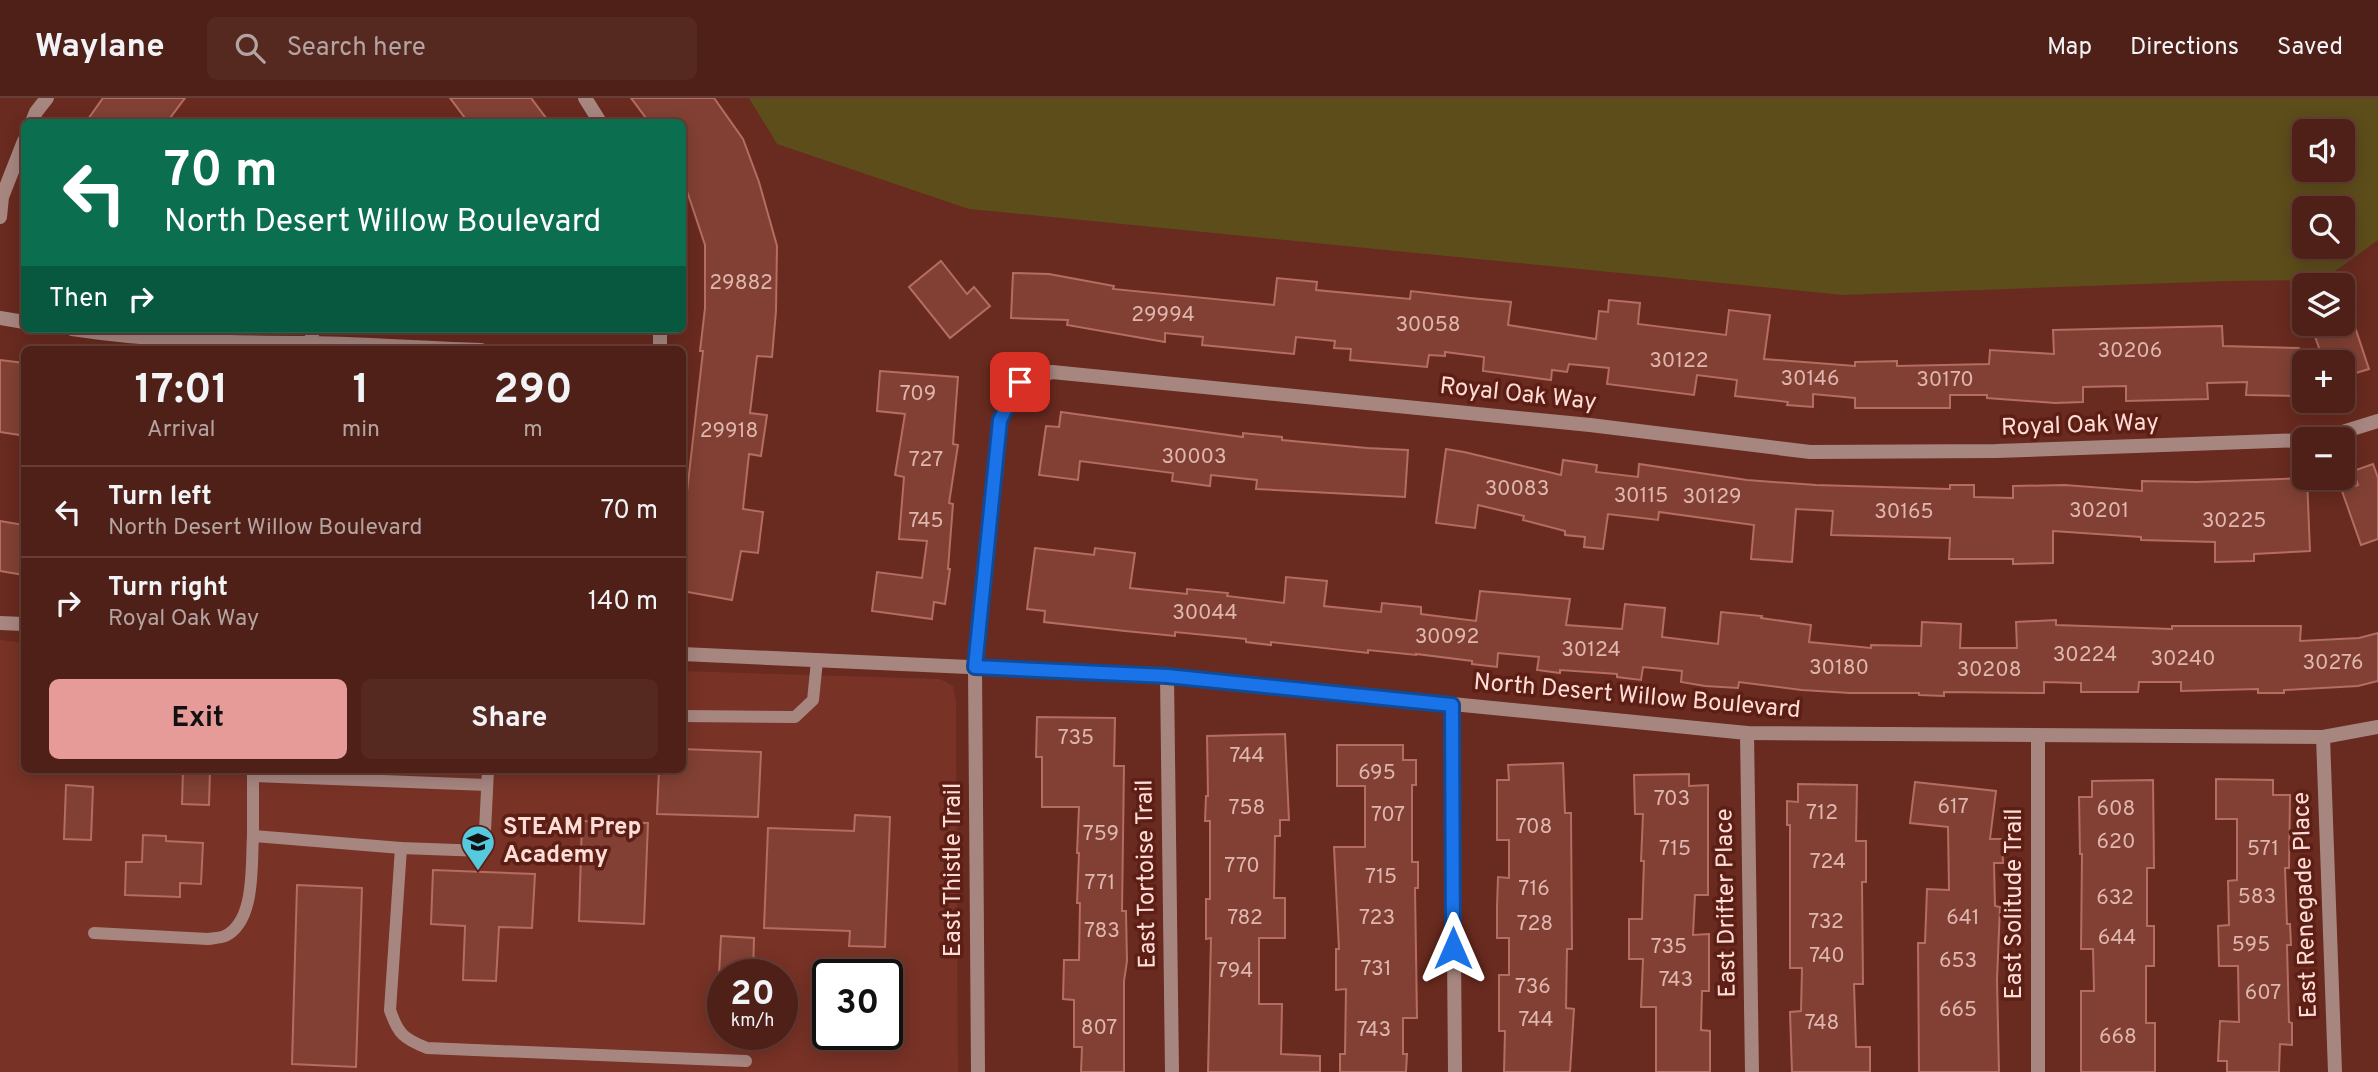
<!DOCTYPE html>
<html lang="en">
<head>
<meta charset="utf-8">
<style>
  :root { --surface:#4f2017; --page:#552820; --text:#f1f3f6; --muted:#b3a3a1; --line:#663e36; --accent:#e69b98 }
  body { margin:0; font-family:Overpass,sans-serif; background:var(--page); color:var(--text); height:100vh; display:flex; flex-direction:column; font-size:26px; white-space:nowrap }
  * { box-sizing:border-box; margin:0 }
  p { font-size:23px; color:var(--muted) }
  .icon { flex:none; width:38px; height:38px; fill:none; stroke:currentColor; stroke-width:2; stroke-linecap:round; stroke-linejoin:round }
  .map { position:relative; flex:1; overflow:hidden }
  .sheet { position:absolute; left:21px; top:248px; width:665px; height:427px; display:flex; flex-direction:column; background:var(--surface); border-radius:10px; box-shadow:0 4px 18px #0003,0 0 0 2px var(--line) }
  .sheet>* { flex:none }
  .top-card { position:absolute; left:21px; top:21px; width:665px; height:214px; border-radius:10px; box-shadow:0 4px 18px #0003,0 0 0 2px var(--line); background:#0b6e4f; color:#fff; overflow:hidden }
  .buttons { position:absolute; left:2292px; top:21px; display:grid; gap:14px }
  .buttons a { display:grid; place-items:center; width:63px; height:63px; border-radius:10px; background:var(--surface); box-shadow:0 4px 18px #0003,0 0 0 2px var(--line); font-size:35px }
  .speed { position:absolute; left:707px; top:861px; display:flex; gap:14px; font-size:35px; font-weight:700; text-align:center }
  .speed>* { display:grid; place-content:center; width:91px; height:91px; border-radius:50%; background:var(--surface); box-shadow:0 4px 18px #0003,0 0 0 2px var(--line); line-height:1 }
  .speed small { font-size:18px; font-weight:400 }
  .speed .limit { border:4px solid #111; border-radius:10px; background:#fff; color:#111 }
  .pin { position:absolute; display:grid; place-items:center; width:60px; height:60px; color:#fff; margin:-30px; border-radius:14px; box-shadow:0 4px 10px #0006 }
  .me { position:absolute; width:77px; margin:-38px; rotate:0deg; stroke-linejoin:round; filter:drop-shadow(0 0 5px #0008) }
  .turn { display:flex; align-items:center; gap:24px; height:147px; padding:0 28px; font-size:32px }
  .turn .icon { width:91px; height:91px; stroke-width:2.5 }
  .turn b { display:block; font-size:49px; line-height:60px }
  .then { display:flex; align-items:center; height:66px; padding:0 28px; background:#0003; gap:14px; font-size:26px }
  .eta { display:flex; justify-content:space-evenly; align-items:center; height:119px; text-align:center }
  .eta b { font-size:42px; font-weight:700; line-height:49px }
  .action { display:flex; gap:14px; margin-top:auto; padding:14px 28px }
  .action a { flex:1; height:80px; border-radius:10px; background:var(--accent); color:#111; font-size:28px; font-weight:700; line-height:80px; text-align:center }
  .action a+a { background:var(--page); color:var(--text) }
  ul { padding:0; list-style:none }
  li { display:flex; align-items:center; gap:21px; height:91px; padding:0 28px; border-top:2px solid var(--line) }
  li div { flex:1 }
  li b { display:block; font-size:26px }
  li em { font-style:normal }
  header { display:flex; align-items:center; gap:42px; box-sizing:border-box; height:98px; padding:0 35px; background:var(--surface); border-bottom:2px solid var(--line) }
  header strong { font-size:33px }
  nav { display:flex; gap:38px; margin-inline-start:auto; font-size:24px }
  .search { width:490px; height:63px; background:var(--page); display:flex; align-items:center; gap:18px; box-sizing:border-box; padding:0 24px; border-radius:10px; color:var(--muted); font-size:26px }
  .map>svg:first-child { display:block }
</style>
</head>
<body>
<header>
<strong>Waylane</strong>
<div class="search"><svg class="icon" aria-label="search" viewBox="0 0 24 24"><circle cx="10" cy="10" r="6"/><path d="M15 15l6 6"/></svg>Search here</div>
<nav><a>Map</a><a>Directions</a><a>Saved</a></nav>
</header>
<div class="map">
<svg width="2378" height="974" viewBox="0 0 2378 974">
  <rect width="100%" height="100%" fill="#692a1f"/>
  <path fill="#783226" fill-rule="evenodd" d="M0,542L24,545V672H682L683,573L940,581L953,588L956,603L958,974H0ZM723,877H782V936H723ZM828,877H887V936H828Z"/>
  <path fill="#5d4d1b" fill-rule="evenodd" d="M749,0H2378V142L2323,182L2227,183L1843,197L969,111L777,46ZM2305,33H2343V72H2305ZM2343,110V149H2305V110Z"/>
  <g fill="#824034" stroke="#b46d60" stroke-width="2">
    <polygon points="103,0 185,0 167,24 86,24"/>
    <polygon points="450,0 531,0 549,24 468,24"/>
    <polygon points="631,0 714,0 743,41 759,84 777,148 776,213 772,259 757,258 750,315 767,317 761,358 749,356 743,411 763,414 758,455 741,453 732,502 682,493 682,438 703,253 700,253 705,210 705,147 682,78 682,24 649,24"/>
    <polygon points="941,163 967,196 974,189 990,208 950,240 909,189"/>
    <polygon points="1013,175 1049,176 1114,188 1113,191 1274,207 1277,180 1317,184 1316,192 1410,201 1411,193 1470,200 1511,204 1508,227 1596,241 1599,213 1608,214 1609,202 1640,205 1638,226 1726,237 1729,212 1770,217 1764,261 1855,268 1855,264 1897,263 1897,268 1989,266 1990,252 2054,256 2053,232 2222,228 2223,248 2299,250 2297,298 2246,297 2247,284 2207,285 2208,301 2126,303 2126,288 2083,289 2083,304 2055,305 1987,300 1987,297 1950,297 1950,310 1855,310 1855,300 1813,296 1813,309 1787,307 1788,304 1735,298 1737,282 1697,277 1694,297 1607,286 1609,270 1569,266 1567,274 1552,272 1551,282 1483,273 1484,259 1445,254 1445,258 1429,257 1427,269 1350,262 1351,251 1334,250 1335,243 1296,239 1294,256 1202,247 1203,239 1165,235 1165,244 1067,227 1068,222 1011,220"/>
    <polygon points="2326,226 2354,226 2369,271 2343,279 2343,264 2324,264 2312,230"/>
    <polygon points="0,262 24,265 24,302 20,337 0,334"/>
    <polygon points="880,273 958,279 953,346 958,347 949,405 953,406 948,471 950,471 945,506 934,504 932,521 872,513 877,474 922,480 927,443 899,441 904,379 895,377 905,316 877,313"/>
    <polygon points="1061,314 1243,339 1243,335 1282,339 1282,342 1367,350 1408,352 1405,399 1256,391 1257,382 1211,377 1210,388 1172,383 1173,375 1080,363 1078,382 1039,377 1046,328 1059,329"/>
    <polygon points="1446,351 1464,354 1561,377 1563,362 1597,367 1596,374 1638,379 1639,366 1747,382 1816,387 1950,391 1950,387 1974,387 1974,399 2013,400 2013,388 2065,387 2142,393 2142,383 2196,384 2307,380 2310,453 2254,456 2254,463 2215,464 2215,444 2141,442 2141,439 2053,433 2053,465 2013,466 2013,461 1949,461 1950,440 1831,437 1833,413 1796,411 1792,464 1751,461 1754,427 1659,414 1658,422 1608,416 1603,451 1584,449 1585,439 1565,437 1565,433 1523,422 1524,418 1478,407 1475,430 1436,425"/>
    <polygon points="2373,366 2378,380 2378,441 2361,447 2342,393 2358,387 2353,373"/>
    <polygon points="0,423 24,427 24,477 0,473"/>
    <polygon points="1035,450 1094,457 1095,450 1135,455 1130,490 1187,496 1187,491 1228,495 1227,498 1284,505 1286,479 1327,483 1324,508 1381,514 1382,505 1421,509 1421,516 1476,523 1480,493 1570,501 1566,527 1622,531 1625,506 1665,510 1662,539 1718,546 1721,514 1762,518 1761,520 1811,527 1809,544 1871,550 1871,547 1921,548 1922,524 1961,526 1960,550 2017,550 2016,524 2056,522 2056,527 2172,531 2172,528 2301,528 2300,543 2359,540 2378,535 2378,583 2358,588 2284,592 2284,595 2258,595 2258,591 2181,593 2181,584 2139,584 2138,594 2081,594 2081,585 2044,584 2044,595 1944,594 1944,598 1919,597 1919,595 1850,595 1802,592 1739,584 1738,590 1705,588 1681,584 1682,573 1643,569 1641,582 1617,579 1617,576 1560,572 1560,575 1537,572 1539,559 1498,555 1497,569 1472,566 1472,563 1416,556 1416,557 1368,552 1368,555 1271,544 1271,547 1246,544 1246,541 1175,534 1175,538 1125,533 1044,524 1045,513 1027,511"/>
    <polygon points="1037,619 1115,620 1114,668 1124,668 1122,813 1126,813 1127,863 1124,883 1124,974 1081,974 1082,949 1074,949 1074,902 1063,901 1064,862 1079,862 1080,805 1077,805 1079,755 1077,755 1079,709 1042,709 1042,659 1036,659"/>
    <polygon points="1285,636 1289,722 1280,722 1280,738 1275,738 1274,800 1285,800 1285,840 1259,840 1259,906 1282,906 1281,956 1320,958 1320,974 1208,974 1211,840 1206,841 1206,801 1210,801 1210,723 1205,723 1206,698 1208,698 1207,638"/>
    <polygon points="1337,647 1403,647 1403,662 1416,662 1416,687 1412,687 1412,764 1418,764 1418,790 1415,790 1417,920 1403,920 1403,956 1407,956 1406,974 1340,974 1340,956 1345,956 1346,891 1336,892 1336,851 1339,851 1334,749 1365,749 1365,688 1337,688"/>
    <polygon points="682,651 761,654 758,719 657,716 659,672 682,672"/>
    <polygon points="1563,665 1565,715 1571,715 1572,851 1567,851 1566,910 1574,911 1570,974 1504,974 1505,933 1499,933 1499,877 1509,877 1509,840 1497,840 1497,809 1498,779 1509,780 1509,742 1497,742 1497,682 1509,682 1508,667"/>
    <polygon points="183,672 210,672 209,707 182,706"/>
    <polygon points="1689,676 1689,688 1708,687 1708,797 1695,797 1693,837 1709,836 1709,893 1702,893 1701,932 1710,933 1710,974 1656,974 1656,909 1641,909 1643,861 1629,861 1629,821 1642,821 1644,763 1641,763 1643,716 1635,716 1634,677"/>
    <polygon points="2216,681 2273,682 2273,697 2290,697 2289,770 2285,770 2287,826 2290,826 2291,847 2287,847 2289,924 2292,925 2292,947 2280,946 2279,974 2227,974 2227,963 2218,963 2220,923 2239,924 2238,868 2219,868 2218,828 2229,827 2228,783 2237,782 2237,721 2216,721"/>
    <polygon points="2153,682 2154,770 2147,770 2147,828 2154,828 2154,868 2146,868 2146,925 2155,925 2155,974 2081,974 2081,893 2094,893 2093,851 2081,851 2082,756 2080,756 2079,699 2092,699 2092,683"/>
    <polygon points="1915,684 1996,693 1990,741 2002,741 2003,765 1994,765 1995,808 2000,809 1997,882 1999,974 1919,974 1918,845 1925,845 1927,791 1949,792 1948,729 1910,725"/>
    <polygon points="1798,686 1857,687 1856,743 1866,743 1866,784 1862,784 1863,886 1854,886 1856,949 1870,949 1870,974 1792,974 1790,914 1801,913 1802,870 1790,870 1790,727 1787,727 1787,703 1798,704"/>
    <polygon points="66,687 93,689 91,742 64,741"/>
    <polygon points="855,717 890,719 885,849 849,848 850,833 764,830 768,730 854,733"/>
    <polygon points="582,723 648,725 644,826 579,823"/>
    <polygon points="143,737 166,738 166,743 203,745 201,786 180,785 180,799 125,797 126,764 142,764"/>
    <polygon points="433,772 535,776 532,830 499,829 496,883 463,882 465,828 431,826"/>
    <polygon points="297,787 362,790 356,969 292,966"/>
    <polygon points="721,838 754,840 753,877 719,877"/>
  </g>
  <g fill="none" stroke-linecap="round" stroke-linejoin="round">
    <g stroke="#a88680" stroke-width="12">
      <polyline points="682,618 795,619 813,602 817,563"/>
      <polyline points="253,672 253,738 401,750 484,753 488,672"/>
      <polyline points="253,678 487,687"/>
      <path d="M401,750L390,912C398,936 404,941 427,950L746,963"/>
      <path d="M94,835L208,841C213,840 220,840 225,838C256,823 251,766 253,738"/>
    </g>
    <g stroke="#a88680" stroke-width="14">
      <polyline points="585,0 600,24"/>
      <polyline points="32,24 36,14 47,0"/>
      <polyline points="0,119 2,99 24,43"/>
      <polyline points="0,220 24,224"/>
      <path d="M72,231C151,243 231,245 311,245C367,246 424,250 481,252"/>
      <polyline points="312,245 312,231"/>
      <polyline points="660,252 660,231"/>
      <polyline points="2320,341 2378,323"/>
      <polyline points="0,525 24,526"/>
      <polyline points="682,556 1167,578 1747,635 2323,639 2378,629"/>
      <polyline points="1167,578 1172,974"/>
      <polyline points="1452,607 1455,974"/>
      <polyline points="1747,635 1752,974"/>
      <polyline points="2323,639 2335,974"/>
      <polyline points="978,974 975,569 1000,322 1020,284 1052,274 1590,327 1810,354 1996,353 2305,342"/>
      <polyline points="2038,974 2038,638"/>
    </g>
  </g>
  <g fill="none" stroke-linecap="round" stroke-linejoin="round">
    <g stroke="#114b97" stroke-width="18">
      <polyline id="route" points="1020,284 1000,322 975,569 1167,578 1452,607 1453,850"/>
    </g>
    <use href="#route" stroke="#1a73e8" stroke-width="12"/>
  </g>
  <defs>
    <g id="school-pin" transform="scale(1.75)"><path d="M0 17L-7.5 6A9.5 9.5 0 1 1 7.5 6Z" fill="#55cadf" stroke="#5d1f15"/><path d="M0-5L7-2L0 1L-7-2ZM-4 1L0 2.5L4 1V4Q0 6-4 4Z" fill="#111"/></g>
  </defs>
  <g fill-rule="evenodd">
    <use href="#school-pin" x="478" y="744"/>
  </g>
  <g text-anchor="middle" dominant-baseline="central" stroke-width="7" stroke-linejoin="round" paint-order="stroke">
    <g font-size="21" fill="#dfb6ae">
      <text x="741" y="185">29882</text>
      <text x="1163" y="217">29994</text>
      <text x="1428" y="227">30058</text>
      <text x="2130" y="253">30206</text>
      <text x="1679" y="263">30122</text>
      <text x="1810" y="281">30146</text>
      <text x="1945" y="282">30170</text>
      <text x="918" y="296">709</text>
      <text x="729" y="333">29918</text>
      <text x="1194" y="359">30003</text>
      <text x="926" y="362">727</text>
      <text x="1517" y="391">30083</text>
      <text x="1641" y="398">30115</text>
      <text x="1712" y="399">30129</text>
      <text x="2099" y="413">30201</text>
      <text x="1904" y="414">30165</text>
      <text x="926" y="423">745</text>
      <text x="2234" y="423">30225</text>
      <text x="1205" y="515">30044</text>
      <text x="1447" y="539">30092</text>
      <text x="1591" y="552">30124</text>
      <text x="2085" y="557">30224</text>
      <text x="2183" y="561">30240</text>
      <text x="2333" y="565">30276</text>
      <text x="1839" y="570">30180</text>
      <text x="1989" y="572">30208</text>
      <text x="1076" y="640">735</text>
      <text x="1247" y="658">744</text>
      <text x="1377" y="675">695</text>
      <text x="1672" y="701">703</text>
      <text x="1953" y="709">617</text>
      <text x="1247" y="710">758</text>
      <text x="2116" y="711">608</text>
      <text x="1822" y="715">712</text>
      <text x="1388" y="717">707</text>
      <text x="1534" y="729">708</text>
      <text x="1101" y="736">759</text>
      <text x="2116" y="744">620</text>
      <text x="1675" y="751">715</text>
      <text x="2263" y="751">571</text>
      <text x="1828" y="764">724</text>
      <text x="1242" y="768">770</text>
      <text x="1381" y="779">715</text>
      <text x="1100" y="785">771</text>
      <text x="1534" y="791">716</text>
      <text x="2257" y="799">583</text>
      <text x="2115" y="800">632</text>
      <text x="1245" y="820">782</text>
      <text x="1377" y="820">723</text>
      <text x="1963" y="820">641</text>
      <text x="1826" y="824">732</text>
      <text x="1535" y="826">728</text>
      <text x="1102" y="833">783</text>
      <text x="2117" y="840">644</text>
      <text x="2251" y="847">595</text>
      <text x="1669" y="849">735</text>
      <text x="1827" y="858">740</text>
      <text x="1958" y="863">653</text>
      <text x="1376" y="871">731</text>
      <text x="1235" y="873">794</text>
      <text x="1676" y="882">743</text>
      <text x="1533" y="889">736</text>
      <text x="2263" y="895">607</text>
      <text x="1958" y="912">665</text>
      <text x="1536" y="922">744</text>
      <text x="1822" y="925">748</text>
      <text x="1099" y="930">807</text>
      <text x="1374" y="932">743</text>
      <text x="2118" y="939">668</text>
    </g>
    <g font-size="24" fill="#feddd6" stroke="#5d1f15">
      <text transform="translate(1518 297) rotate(6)">Royal Oak Way</text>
      <text transform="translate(2080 328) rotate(-2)">Royal Oak Way</text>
      <text transform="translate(1637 599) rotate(5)">North Desert Willow Boulevard</text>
      <text transform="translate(954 772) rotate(-90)">East Thistle Trail</text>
      <text transform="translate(1147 776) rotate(-91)">East Tortoise Trail</text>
      <text transform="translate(1727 805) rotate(-91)">East Drifter Place</text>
      <text transform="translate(2015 806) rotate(-90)">East Solitude Trail</text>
      <text transform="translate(2306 807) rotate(-92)">East Renegade Place</text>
    </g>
    <g font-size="24" font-weight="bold" fill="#feddd6" stroke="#5d1f15" text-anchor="start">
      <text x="503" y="730">STEAM Prep<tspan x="503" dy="28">Academy</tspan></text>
    </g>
  </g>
</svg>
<div class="buttons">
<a><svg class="icon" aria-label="sound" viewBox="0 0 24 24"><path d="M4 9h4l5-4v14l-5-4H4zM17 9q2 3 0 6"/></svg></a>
<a><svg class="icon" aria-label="search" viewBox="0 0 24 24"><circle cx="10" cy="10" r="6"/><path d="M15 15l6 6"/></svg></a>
<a><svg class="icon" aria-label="layers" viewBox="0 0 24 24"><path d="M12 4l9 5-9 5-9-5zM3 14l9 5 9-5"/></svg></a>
<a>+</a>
<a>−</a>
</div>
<div class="speed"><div>20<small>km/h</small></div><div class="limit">30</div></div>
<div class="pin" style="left:1020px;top:284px;background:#d93025"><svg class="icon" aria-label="arrive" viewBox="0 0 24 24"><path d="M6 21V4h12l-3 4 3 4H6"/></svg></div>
<svg class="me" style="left:1453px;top:850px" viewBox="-20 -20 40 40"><path d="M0-17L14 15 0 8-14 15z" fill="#1a73e8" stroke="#fff" stroke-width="4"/></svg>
<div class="top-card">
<div class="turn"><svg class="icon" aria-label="left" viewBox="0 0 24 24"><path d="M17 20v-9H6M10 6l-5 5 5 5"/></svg><div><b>70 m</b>North Desert Willow Boulevard</div></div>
<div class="then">Then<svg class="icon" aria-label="right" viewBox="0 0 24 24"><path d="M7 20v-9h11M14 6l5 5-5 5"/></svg></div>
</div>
<section class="sheet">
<div class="eta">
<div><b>17:01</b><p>Arrival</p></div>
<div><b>1</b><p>min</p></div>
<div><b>290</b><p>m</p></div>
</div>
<ul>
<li><svg class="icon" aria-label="left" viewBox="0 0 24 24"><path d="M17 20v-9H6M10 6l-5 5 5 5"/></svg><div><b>Turn left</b><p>North Desert Willow Boulevard</p></div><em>70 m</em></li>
<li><svg class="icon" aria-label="right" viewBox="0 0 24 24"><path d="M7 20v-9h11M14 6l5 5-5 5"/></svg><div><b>Turn right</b><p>Royal Oak Way</p></div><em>140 m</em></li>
</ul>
<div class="action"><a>Exit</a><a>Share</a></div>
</section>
</div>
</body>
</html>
